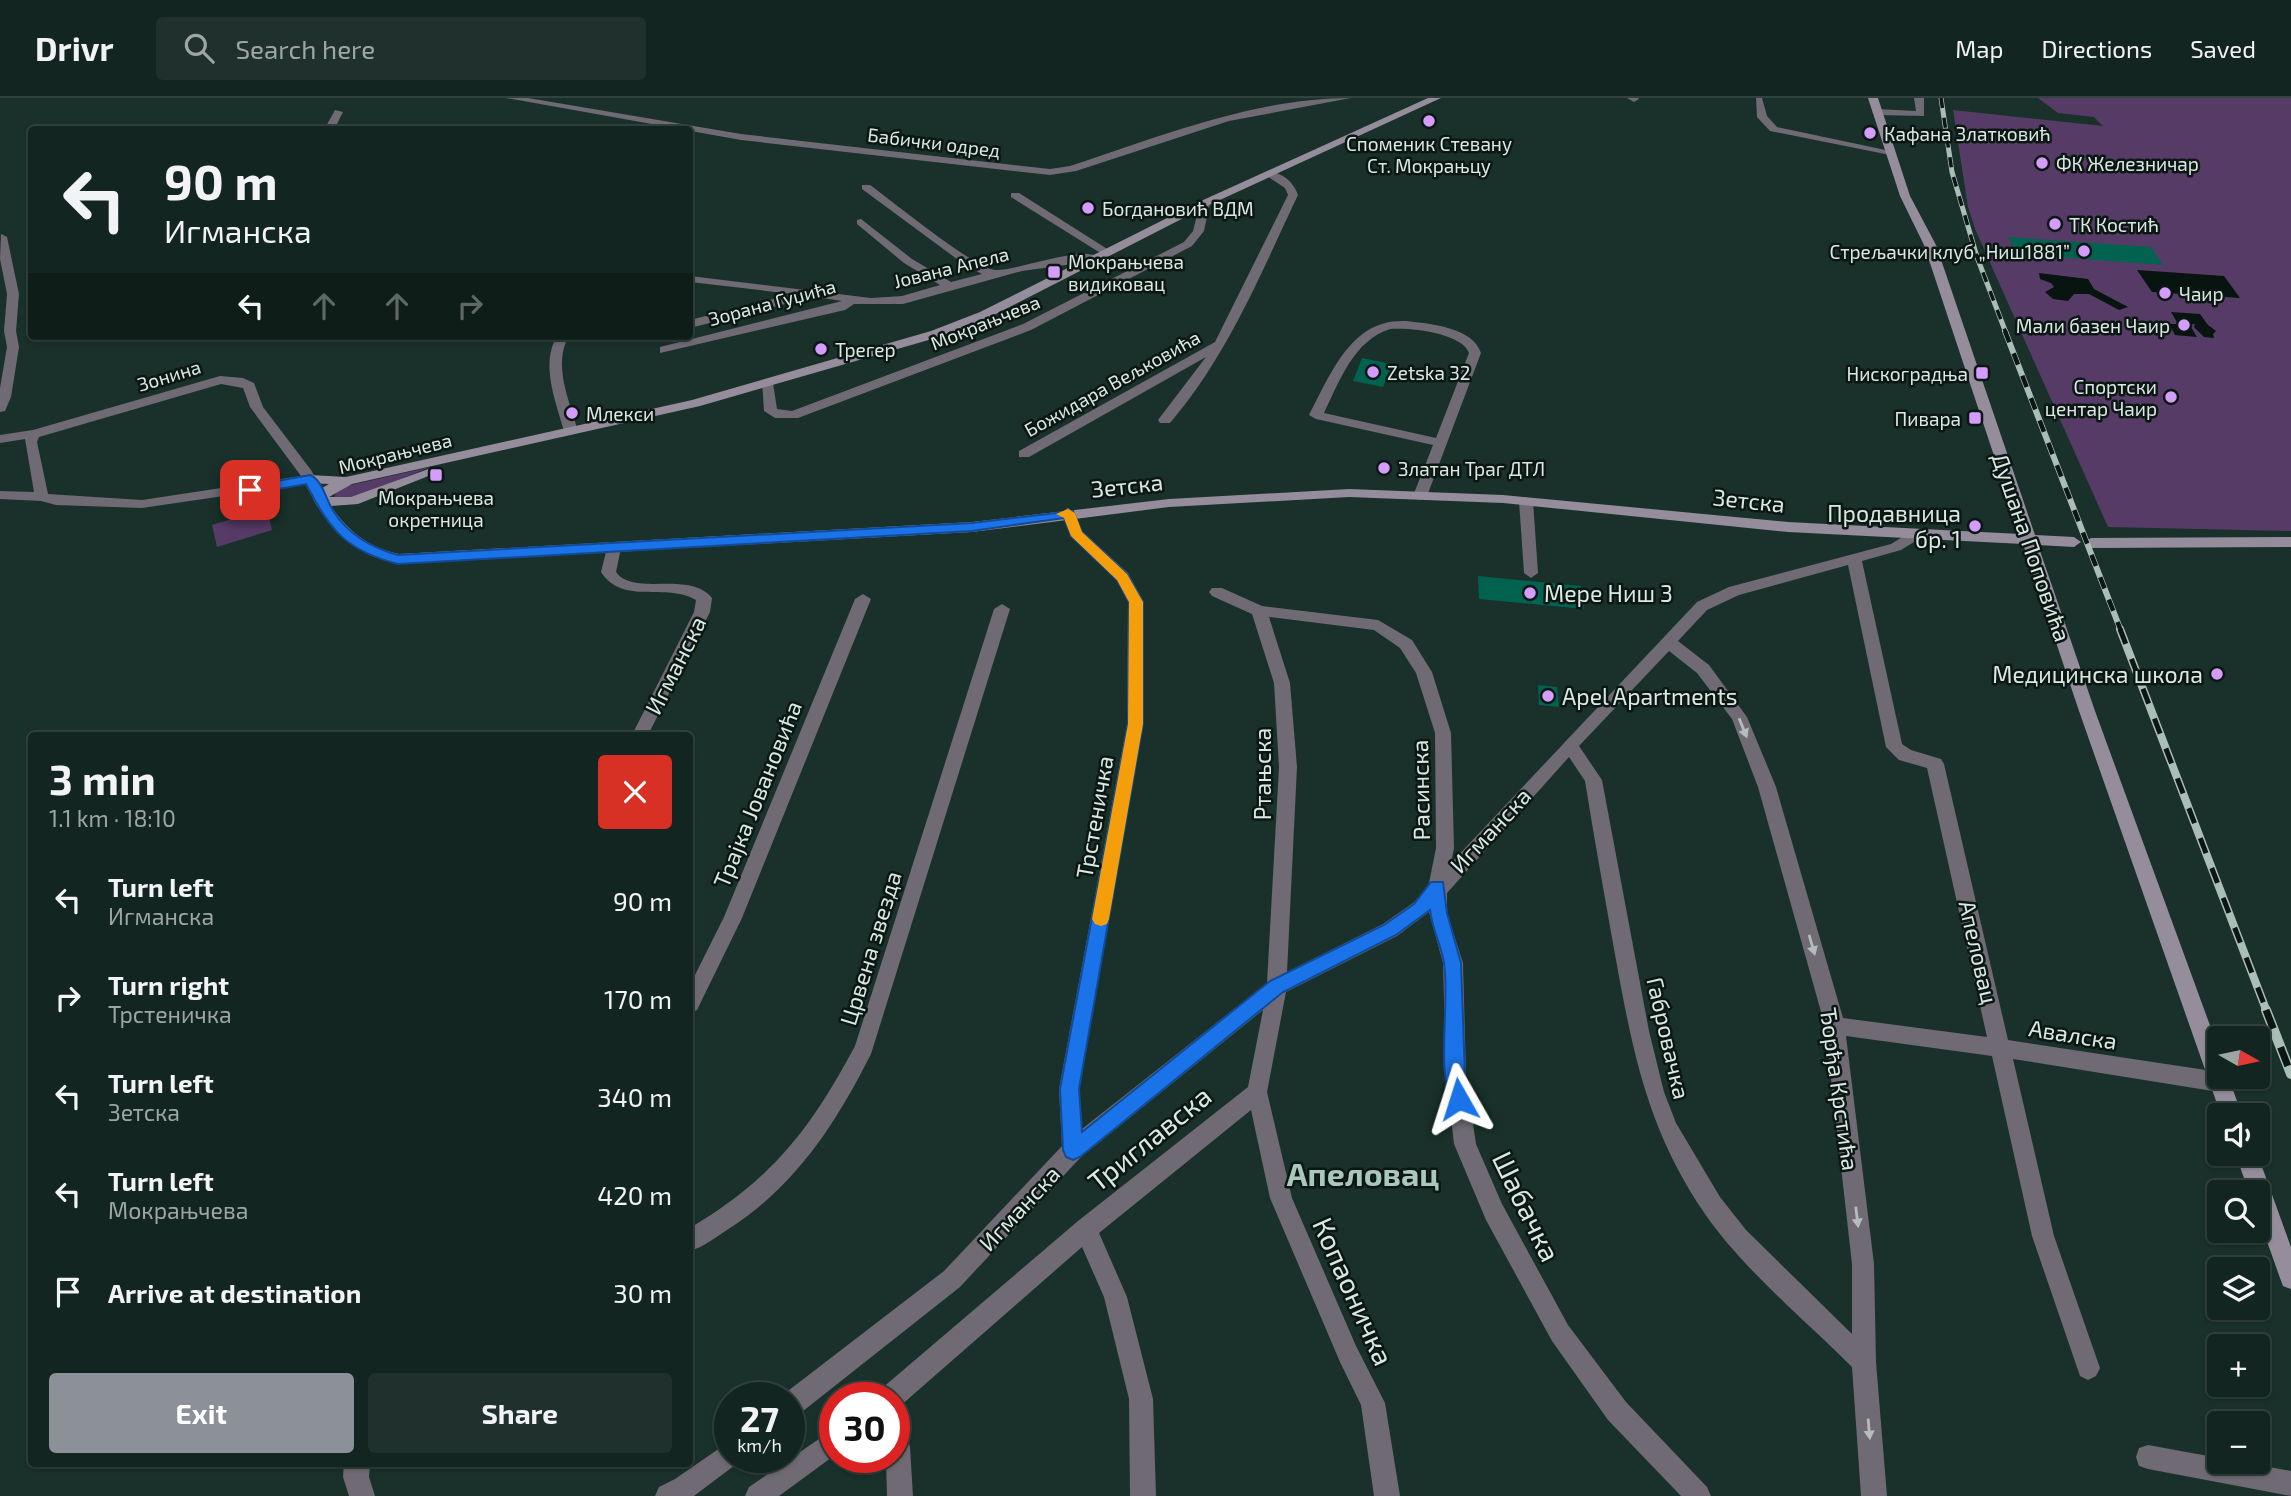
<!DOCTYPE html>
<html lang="en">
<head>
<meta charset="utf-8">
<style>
  :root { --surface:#132520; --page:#20312d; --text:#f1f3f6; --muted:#9da5a5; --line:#32423e; --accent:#8c9099 }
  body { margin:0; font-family:"Exo 2",sans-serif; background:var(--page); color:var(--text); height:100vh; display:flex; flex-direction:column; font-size:26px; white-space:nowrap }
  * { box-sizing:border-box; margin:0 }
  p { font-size:23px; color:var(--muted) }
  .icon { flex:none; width:38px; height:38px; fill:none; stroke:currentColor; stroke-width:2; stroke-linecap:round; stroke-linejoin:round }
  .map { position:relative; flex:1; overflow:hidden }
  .side { position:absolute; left:28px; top:634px; width:665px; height:735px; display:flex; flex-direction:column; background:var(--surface); border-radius:7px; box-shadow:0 2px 5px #0004,0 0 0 2px var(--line) }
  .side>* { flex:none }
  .guide { position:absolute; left:28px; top:28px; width:665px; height:214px; border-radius:7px; box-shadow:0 2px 5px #0004,0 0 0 2px var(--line); background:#132520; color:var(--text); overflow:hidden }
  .needle { width:46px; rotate:99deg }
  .buttons { position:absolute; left:2207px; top:928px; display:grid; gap:14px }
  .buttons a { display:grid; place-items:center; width:63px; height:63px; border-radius:7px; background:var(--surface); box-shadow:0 2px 5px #0004,0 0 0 2px var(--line); font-size:35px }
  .speed { position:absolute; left:714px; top:1284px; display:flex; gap:14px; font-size:35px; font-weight:700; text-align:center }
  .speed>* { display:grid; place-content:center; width:91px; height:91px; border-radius:50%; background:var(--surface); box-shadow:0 2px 5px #0004,0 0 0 2px var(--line); line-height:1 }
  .speed small { font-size:18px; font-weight:400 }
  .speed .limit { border:10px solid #d22; background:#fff; color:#111 }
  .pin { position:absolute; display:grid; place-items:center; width:60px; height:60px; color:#fff; margin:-30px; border-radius:14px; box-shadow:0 4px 10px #0006 }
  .me { position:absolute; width:77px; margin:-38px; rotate:354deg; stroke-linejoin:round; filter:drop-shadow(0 0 5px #0008) }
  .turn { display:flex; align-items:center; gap:24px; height:147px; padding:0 21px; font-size:32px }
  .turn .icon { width:91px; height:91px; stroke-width:2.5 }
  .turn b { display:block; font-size:49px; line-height:60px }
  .lanes { display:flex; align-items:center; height:66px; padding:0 21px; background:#0003; justify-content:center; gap:35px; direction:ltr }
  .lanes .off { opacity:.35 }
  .round { display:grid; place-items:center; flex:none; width:74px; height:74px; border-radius:7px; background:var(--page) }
  .headline { display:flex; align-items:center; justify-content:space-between; height:119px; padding:0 21px }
  h1 { font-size:42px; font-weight:700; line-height:52px }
  .primary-button { display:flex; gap:14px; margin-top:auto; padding:14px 21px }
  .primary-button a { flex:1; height:80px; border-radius:7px; background:var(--accent); color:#fff; font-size:28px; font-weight:700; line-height:80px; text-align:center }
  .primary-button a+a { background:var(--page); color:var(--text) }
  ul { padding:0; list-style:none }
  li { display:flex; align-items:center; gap:21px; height:98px; padding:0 21px }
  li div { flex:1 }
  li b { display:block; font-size:26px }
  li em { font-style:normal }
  header { display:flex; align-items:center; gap:42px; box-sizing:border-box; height:98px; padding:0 35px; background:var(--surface); border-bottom:2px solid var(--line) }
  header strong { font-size:33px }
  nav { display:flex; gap:38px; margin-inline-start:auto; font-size:24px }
  .search { width:490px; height:63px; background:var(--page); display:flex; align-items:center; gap:18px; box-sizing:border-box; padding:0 24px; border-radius:7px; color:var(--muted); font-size:26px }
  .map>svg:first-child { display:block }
</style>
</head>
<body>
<header>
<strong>Drivr</strong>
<div class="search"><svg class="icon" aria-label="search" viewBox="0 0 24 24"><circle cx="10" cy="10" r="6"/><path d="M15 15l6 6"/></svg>Search here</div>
<nav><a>Map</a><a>Directions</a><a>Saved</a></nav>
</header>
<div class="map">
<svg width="2291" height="1398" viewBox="0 0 2291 1398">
  <rect width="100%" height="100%" fill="#19312a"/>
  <g fill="#563b67">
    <polygon points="2038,0 2291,0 2291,433 2108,429 1975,131 1968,109 1953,12 2103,28 2094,19 2058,15"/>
    <polygon points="430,369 354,400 334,400 336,395 347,388"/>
    <polygon points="267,410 272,432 217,449 212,427"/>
  </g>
  <g fill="#071410">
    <polygon points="2137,172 2224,178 2240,200 2152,194"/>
    <polygon points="2039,175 2088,181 2094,191 2128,209 2119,212 2089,196 2074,196 2068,203 2053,201 2045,194 2054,189 2051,185 2040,181"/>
    <polygon points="2171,214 2200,216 2208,227 2216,233 2213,236 2214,240 2204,239 2194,229 2195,226 2189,226 2197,239 2175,237 2169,226 2178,226"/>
  </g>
  <g fill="#016250">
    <polygon points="2008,139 2151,149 2163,167 2017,156"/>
    <polygon points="1362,260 1392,266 1383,289 1353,283"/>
    <polygon points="1478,478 1581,488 1584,511 1479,501"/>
    <polygon points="1538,587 1557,589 1559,609 1539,607"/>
  </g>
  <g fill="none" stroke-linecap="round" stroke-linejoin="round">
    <g fill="#6f6a73" fill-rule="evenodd">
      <path d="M506,0H528L741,36L1050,71L1070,68C1161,38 1254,0 1351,0L1229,23L1076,73L1050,77L741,42Z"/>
      <polygon points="1627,0 1638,0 1639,1 1634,4"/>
      <polygon points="1756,0 1762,0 1767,18 1777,29 1895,54 1890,57 1770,33 1757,19"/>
      <polygon points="1914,0 1924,0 1924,18 1877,17 1872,14 1877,11 1916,13"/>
      <polygon points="335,12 343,14 334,32 324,32"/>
      <path d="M1267,74C1281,73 1294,84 1298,97C1260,177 1228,257 1170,325H1160L1158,322L1206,259L1029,359H1019V353L1215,244L1288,97L1285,90L1267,78Z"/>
      <path d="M862,87H870C891,102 975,171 995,172C1018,173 1082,146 1101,160L1095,163L1022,173L903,206H854L845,212L660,255V249L842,203L802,197L801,202L690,230V222L793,196L690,184V178L871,200L902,198L940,187L904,165L857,126V122L861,121L912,161L951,184L982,176L965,167L862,91Z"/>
      <polygon points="1011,95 1019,95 1112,154 1102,156 1011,99"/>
      <polygon points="1205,102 1210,105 1204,133 1192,148 1031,232 798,320 775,320 764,313 762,282 772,282 773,285 777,311 792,313 1023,226 1184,144 1193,133 1200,105"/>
      <polygon points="1,136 7,139 19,196 16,233 19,249 11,299 5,313 0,314 0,290 7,249 4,233 7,196 0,161"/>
      <path d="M1406,223C1430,226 1473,229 1481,255L1427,398L1420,402L1413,398L1433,347L1316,321L1309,317C1331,276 1351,220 1406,223ZM1390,231C1409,229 1463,235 1469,255L1436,340L1324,315C1339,284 1354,242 1390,231Z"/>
      <path d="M557,238H569C552,266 570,304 578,333L571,337L564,333C556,304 540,266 557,238Z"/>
      <polygon points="630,238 648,238 639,243 631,243"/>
      <path d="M220,278L243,280L254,285L263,309L311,372L327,401L325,404H315L305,386L142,410L56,407L41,403L0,401V393L34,394L25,341L0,345V337L33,332ZM221,286L243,290L250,309L301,378L142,402L48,396L37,344L39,339Z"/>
      <polygon points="1526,399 1533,403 1538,475 1531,480 1524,475 1519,403"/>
      <path d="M1068,410L1075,415L1082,433L1128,475L1144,504L1143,626L1079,991L1082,1031L1267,885L1279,669L1274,585L1252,516L1212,498L1209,494L1212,490H1222L1262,508L1378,522L1412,542L1432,574L1451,635L1454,750L1451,765L1697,504L1729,489L1891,446L1912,433H1922L1924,436L1922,439L1901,452L1862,463L1902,646L1911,652L1941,661L1944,666L2008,942L2219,974V978H2227L2229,984L2226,991L2219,994L2013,961L2054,1138L2100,1270L2096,1278L2088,1282L2080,1278L2032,1138L1992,958L1846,938L1874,1166L1876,1264L1887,1398H1861L1852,1269C1805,1222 1743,1171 1705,1116C1646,1030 1632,950 1614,851C1604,795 1594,739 1585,683L1569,659L1447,795V815L1463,865L1466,978L1476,1046L1502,1106L1568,1227L1626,1304L1707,1389L1711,1398H1681L1608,1322L1552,1243L1486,1122L1454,1046L1446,978L1443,865L1429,814L1397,838L1286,894L1267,994L1292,1100L1356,1248L1385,1305L1400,1398H1374L1361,1307L1340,1264L1270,1100L1251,1012L1099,1135L1127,1199L1153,1301L1156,1398H1130L1129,1301L1104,1199L1082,1149L899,1309L894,1310V1300H878L881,1291L1078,1123L1248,989L1263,912L1081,1059L960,1189L798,1317L789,1320V1300L780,1299L944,1173L1062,1048L1059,991L1127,626L1128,504L1117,482L1071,438L1061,415ZM1848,467L1886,649L1899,662L1927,670L1987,939L1843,920L1776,689L1747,619L1709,567L1678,543L1707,512L1739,497ZM1269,519L1374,532L1400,550L1416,575L1435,635L1436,750L1428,790L1413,805L1383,826L1287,874L1297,669L1290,585ZM1669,553L1697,575L1732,621L1758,689L1825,928L1852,1166V1236L1746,1132L1720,1099L1676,1025L1664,994L1649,933L1602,682L1579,648Z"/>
      <path d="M614,445L621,450L616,474C634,499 689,472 712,500L710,514L648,637H632L694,514L696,502C666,484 623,508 601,474L607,450Z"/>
      <polygon points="863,496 871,501 742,820 697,912 690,915 690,887 724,819 855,501"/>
      <path d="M1002,506L1010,511L871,956C835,1027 795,1089 727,1132C715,1140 703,1149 690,1153V1130C772,1081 810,1032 855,948L994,511Z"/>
      <polygon points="894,1320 903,1323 910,1349 913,1398 887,1398 886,1360 894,1360"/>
      <polygon points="835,1330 835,1357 779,1398 745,1398 749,1389"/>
      <polygon points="730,1343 730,1360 740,1360 739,1364 694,1398 655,1398 659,1389 675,1381"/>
      <polygon points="2148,1347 2219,1360 2219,1363 2237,1363 2291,1373 2291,1398 2148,1371 2139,1368 2136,1359 2139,1350"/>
      <polygon points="344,1365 370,1365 369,1379 375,1398 349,1398 343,1379"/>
    </g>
    <g fill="#958d9b" fill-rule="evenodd">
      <path d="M1428,0H1441L1209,107L988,220L939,239L700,308L352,386L329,399H351L434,369L441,373L358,406L331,408C347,433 370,450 399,456L972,424L1169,401L1349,391L1503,397L1788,424L2020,436L1924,147L1900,98L1868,0H1878L1910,98L1936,147L2035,437L2074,439L2081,444L2074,449L2038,447L2095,613L2219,952V978H2228L2242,1017H2221L2079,613L2023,446L1788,434L1503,405L1349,399L1169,409L972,434L399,466C358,458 334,437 313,401L322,390L329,386L310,385L303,381L310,377L346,379L692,302L931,233L980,214L1201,103Z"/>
      <polygon points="2291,439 2291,449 2091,450 2084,445 2091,440"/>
      <polygon points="2235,1055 2257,1055 2291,1149 2291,1191 2283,1188 2280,1180 2258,1118 2258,1094 2249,1094"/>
    </g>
    <g stroke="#abbdb7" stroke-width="5">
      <polyline id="rail-far3" points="1941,0 1952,74 1977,159 2006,235"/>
    </g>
    <g stroke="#abbdb7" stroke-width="6">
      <polyline id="rail-far2" points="2005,233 2121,533"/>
    </g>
    <g stroke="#abbdb7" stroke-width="8">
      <polyline id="rail-far1" points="2120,531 2267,914"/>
    </g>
    <g stroke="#abbdb7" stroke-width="10">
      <polyline id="rail" points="2266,912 2291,976"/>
    </g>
    <use href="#rail-far3" stroke="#0c1714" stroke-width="3.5" stroke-dasharray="10" stroke-linecap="butt"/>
    <use href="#rail-far2" stroke="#0c1714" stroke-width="4.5" stroke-dasharray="12" stroke-linecap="butt"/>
    <use href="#rail-far1" stroke="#0c1714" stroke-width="5" stroke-dasharray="16" stroke-linecap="butt"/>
    <use href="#rail" stroke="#0c1714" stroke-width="7" stroke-dasharray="20" stroke-linecap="butt"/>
  </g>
  <defs><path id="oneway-solid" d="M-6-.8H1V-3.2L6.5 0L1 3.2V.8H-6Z" transform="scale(1.75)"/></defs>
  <g fill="#b5bdbc">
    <use href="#oneway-solid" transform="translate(1743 630) rotate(68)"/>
    <use href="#oneway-solid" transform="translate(1812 847) rotate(74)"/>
    <use href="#oneway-solid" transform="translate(1857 1119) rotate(83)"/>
    <use href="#oneway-solid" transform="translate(1869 1331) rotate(85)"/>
  </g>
  <path fill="#1a73e8" stroke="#114b97" stroke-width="2" d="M310,377C323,382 326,403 334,414C349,437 372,450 398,457L972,425L1073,413L1082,434L1127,476L1143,504V626L1079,991L1082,1034L1270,883L1384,827L1414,806L1431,784H1443L1447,815L1461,865L1465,978L1468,1001L1466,1007L1459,1009L1452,1007C1436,970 1450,906 1444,865C1441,847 1432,830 1430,812L1396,837L1283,894L1080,1059L1073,1062L1066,1059L1063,1052L1060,991L1128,626L1129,504L1117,482L1071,438L1064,420L972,433L398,466C345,452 331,433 306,386L250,396L243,392L250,388Z"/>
  <polygon fill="#f59e0b" points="1068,411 1075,415 1082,434 1127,476 1143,504 1143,626 1109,821 1107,826 1101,828 1095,826 1092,821 1128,626 1129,504 1117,482 1071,438 1064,420 1056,416"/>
  <g fill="#d49cfb" stroke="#0c1714" stroke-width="2.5">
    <circle cx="1429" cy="23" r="7"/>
    <circle cx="1870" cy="35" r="7"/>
    <circle cx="2042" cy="65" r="7"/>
    <circle cx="1088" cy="110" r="7"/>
    <circle cx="2055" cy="126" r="7"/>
    <circle cx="2084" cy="153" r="7"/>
    <rect x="1047" y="167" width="14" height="14" rx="3.5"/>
    <circle cx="2165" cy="195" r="7"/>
    <circle cx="2184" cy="227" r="7"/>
    <circle cx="821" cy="251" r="7"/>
    <circle cx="1373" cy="274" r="7"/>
    <rect x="1975" y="268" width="14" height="14" rx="3.5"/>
    <circle cx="2171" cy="299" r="7"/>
    <circle cx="572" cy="315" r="7"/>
    <rect x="1968" y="313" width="14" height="14" rx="3.5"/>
    <circle cx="1384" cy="370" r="7"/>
    <rect x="429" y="370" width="14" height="14" rx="3.5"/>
    <circle cx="1975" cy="428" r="7"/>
    <circle cx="1530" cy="495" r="7"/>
    <circle cx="2217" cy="576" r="7"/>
    <circle cx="1548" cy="598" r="7"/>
  </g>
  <g text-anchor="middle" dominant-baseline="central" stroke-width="5" stroke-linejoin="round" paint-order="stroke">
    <g font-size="19" fill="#dae9e4" stroke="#0c1714" text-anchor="start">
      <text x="1884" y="35">Кафана Златковић</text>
      <text x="1429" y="45" text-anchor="middle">Споменик Стевану<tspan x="1429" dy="22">Ст. Мокрањцу</tspan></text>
      <text x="2056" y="65">ФК Железничар</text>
      <text x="1102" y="110">Богдановић ВДМ</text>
      <text x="2069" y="126">ТК Костић</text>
      <text x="2070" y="153" text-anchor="end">Стрељачки клуб „Ниш1881”</text>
      <text x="1068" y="163">Мокрањчева<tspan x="1068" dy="22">видиковац</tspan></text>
      <text x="2179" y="195">Чаир</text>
      <text x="2170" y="227" text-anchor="end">Мали базен Чаир</text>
      <text x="835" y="251">Трегер</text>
      <text x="1387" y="274">Zetska 32</text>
      <text x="1968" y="275" text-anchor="end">Нискоградња</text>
      <text x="2157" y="288" text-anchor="end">Спортски<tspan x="2157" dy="22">центар Чаир</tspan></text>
      <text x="586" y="315">Млекси</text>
      <text x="1961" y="320" text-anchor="end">Пивара</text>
      <text x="1398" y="370">Златан Траг ДТЛ</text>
      <text x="436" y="399" text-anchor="middle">Мокрањчева<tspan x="436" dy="22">окретница</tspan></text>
    </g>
    <g font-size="19" fill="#dae9e4" stroke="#0c1714">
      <text transform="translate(934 44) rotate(7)">Бабички одред</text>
      <text transform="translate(951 169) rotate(-14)">Јована Апела</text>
      <text transform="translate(772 204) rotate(-15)">Зорана Гуџића</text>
      <text transform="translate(985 224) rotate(-22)">Мокрањчева</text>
      <text transform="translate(169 277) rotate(-17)">Зонина</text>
      <text transform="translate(1112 285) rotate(-29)">Божидара Вељковића</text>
      <text transform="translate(395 355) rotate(-14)">Мокрањчева</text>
    </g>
    <g font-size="23" fill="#dae9e4" stroke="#0c1714">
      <text transform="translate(1127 387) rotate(-6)">Зетска</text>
      <text transform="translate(1749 402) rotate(6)">Зетска</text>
      <text transform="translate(2032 449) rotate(71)">Душана Поповића</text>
      <text transform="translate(675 567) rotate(-63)">Игманска</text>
      <text transform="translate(1262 676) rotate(-90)">Ртањска</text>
      <text transform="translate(1420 692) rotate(-91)">Расинска</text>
      <text transform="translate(757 696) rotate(-68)">Трајка Јовановића</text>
      <text transform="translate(1094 719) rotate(-80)">Трстеничка</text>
      <text transform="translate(1490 732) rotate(-47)">Игманска</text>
      <text transform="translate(870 850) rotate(-73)">Црвена звезда</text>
      <text transform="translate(1979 854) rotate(77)">Апеловац</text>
      <text transform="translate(2073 936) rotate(9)">Авалска</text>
      <text transform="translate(1669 940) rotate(77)">Габровачка</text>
      <text transform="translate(1840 991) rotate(82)">Ђорђа Крстића</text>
      <text transform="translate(1019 1110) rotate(-47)">Игманска</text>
    </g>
    <g font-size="23" fill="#dae9e4" stroke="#0c1714" text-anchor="end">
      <text x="1961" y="415">Продавница<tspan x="1961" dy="26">бр. 1</tspan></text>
      <text x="1544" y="495" text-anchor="start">Мере Ниш 3</text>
      <text x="2203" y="576">Медицинска школа</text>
      <text x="1562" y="598" text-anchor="start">Apel Apartments</text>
    </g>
    <g font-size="28" fill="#dae9e4" stroke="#0c1714">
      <text transform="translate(1149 1040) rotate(-39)">Триглавска</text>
      <text transform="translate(1527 1108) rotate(64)">Шабачка</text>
      <text transform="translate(1354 1193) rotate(66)">Копаоничка</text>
    </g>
    <g font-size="32" font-weight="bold" fill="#aac7be" stroke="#0c1714">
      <text x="1363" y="1075">Апеловац</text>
    </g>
  </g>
</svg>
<div class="buttons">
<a><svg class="needle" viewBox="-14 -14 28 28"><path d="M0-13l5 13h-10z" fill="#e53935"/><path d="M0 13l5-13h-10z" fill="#9da5a5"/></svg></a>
<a><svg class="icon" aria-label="sound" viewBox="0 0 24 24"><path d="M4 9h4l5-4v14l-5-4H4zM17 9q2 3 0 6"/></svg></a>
<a><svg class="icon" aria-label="search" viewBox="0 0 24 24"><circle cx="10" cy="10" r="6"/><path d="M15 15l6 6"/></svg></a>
<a><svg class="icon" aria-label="layers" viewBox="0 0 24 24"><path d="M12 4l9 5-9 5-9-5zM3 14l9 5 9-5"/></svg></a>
<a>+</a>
<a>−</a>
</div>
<div class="speed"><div>27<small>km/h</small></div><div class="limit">30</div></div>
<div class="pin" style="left:250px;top:392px;background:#d93025"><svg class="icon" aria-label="arrive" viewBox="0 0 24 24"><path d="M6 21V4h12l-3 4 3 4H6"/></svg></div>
<svg class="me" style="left:1459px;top:1001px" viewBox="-20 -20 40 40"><path d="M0-17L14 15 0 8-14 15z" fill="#1a73e8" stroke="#fff" stroke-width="4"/></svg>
<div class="guide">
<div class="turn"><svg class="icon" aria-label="left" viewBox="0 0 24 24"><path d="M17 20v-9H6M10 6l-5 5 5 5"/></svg><div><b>90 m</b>Игманска</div></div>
<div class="lanes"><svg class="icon" aria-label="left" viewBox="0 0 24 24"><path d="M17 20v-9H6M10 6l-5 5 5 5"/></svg><svg class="icon off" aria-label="ahead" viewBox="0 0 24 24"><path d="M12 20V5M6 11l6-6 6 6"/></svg><svg class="icon off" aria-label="ahead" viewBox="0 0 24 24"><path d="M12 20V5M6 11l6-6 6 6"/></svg><svg class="icon off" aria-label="right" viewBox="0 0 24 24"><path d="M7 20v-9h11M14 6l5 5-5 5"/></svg></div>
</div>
<section class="side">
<div class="headline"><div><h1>3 min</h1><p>1.1 km · 18:10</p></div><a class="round" style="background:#d93025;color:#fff"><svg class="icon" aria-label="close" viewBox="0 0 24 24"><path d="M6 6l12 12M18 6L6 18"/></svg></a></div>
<ul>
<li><svg class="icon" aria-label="left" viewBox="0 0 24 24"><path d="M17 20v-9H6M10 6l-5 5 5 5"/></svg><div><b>Turn left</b><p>Игманска</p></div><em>90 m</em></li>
<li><svg class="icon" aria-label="right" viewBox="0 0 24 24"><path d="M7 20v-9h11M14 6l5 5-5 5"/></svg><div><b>Turn right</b><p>Трстеничка</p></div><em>170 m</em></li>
<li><svg class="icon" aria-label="left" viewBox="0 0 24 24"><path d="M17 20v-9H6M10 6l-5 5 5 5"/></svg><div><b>Turn left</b><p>Зетска</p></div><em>340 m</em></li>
<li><svg class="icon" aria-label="left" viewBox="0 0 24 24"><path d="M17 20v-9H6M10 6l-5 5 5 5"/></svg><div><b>Turn left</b><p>Мокрањчева</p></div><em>420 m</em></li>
<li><svg class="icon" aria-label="arrive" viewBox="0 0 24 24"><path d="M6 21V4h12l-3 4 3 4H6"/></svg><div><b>Arrive at destination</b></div><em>30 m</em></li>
</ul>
<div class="primary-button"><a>Exit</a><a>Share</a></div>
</section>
</div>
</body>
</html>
